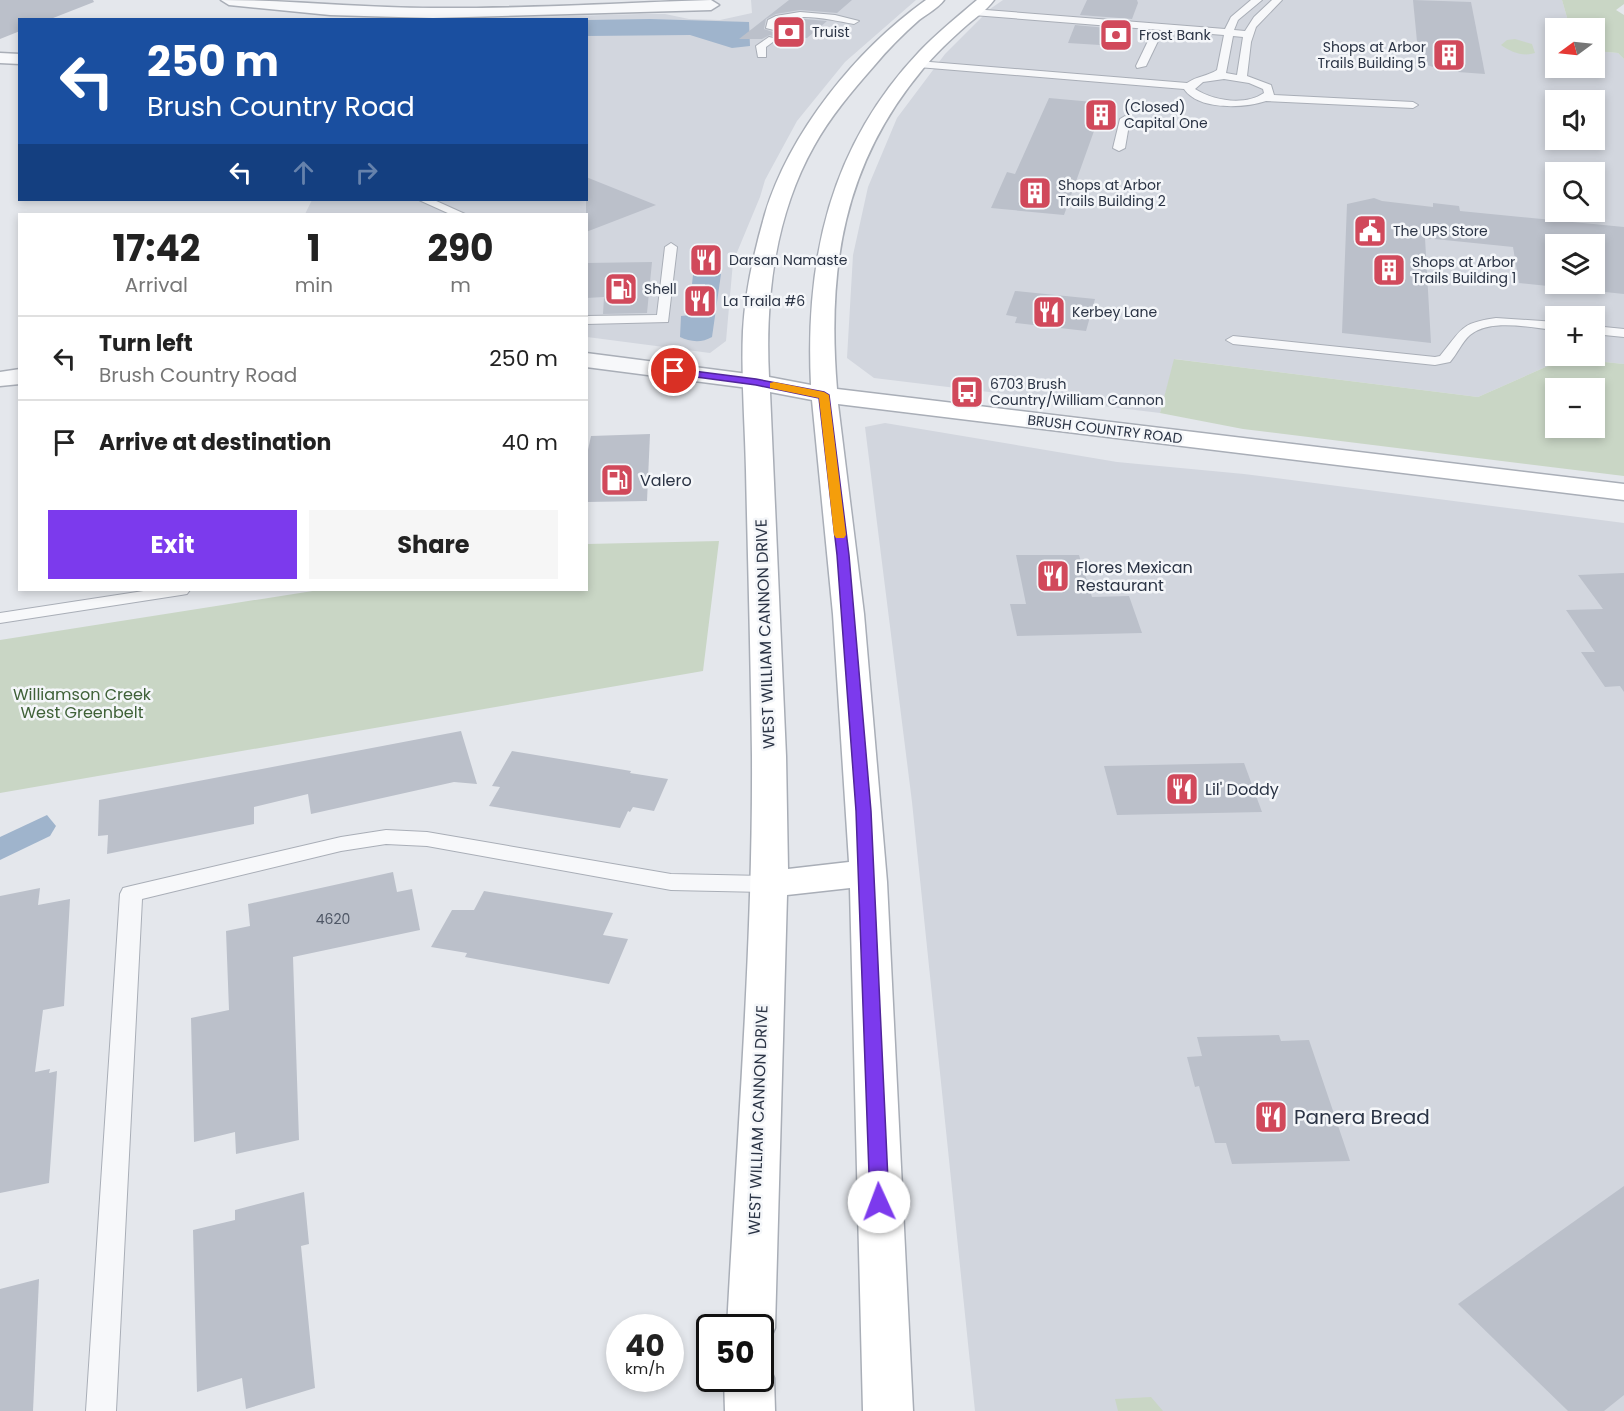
<!DOCTYPE html>
<html lang="en">
<head>
<meta charset="utf-8">
<style>
  :root { --surface:#fff; --page:#f6f6f6; --text:#222; --muted:#767676; --line:#e0e0e0; --accent:#7c3aed }
  body { margin:0; font-family:Poppins,sans-serif; background:var(--page); color:var(--text); height:100vh; display:flex; flex-direction:column; font-size:22px; white-space:nowrap }
  * { box-sizing:border-box; margin:0 }
  p { font-size:20px; color:var(--muted) }
  .icon { flex:none; width:33px; height:33px; fill:none; stroke:currentColor; stroke-width:2; stroke-linecap:round; stroke-linejoin:round }
  .map { position:relative; flex:1; overflow:hidden }
  .details { position:absolute; left:18px; top:213px; width:570px; height:378px; display:flex; flex-direction:column; background:var(--surface); border-radius:0px; box-shadow:0 3px 9px #0003 }
  .details>* { flex:none }
  .guide { position:absolute; left:18px; top:18px; width:570px; height:183px; border-radius:0px; box-shadow:0 3px 9px #0003; background:#1a4fa0; color:#fff; overflow:hidden }
  .needle { width:39px; rotate:255deg }
  .tools { position:absolute; left:1545px; top:18px; display:grid; gap:12px }
  .tools a { display:grid; place-items:center; width:60px; height:60px; border-radius:0px; background:var(--surface); box-shadow:0 3px 9px #0003; font-size:30px }
  .speed { position:absolute; left:606px; top:1314px; display:flex; gap:12px; font-size:30px; font-weight:700; text-align:center }
  .speed>* { display:grid; place-content:center; width:78px; height:78px; border-radius:50%; background:var(--surface); box-shadow:0 3px 9px #0003; line-height:1 }
  .speed small { font-size:15px; font-weight:400 }
  .speed .limit { border:3px solid #111; border-radius:9px; background:#fff; color:#111 }
  .pin { position:absolute; display:grid; place-items:center; width:51px; height:51px; color:#fff; margin:-26px; border:3px solid #fff; border-radius:50%; box-shadow:0 2px 6px #0007 }
  .me { position:absolute; width:66px; margin:-33px; rotate:358deg; stroke-linejoin:round; filter:drop-shadow(0 0 4px #0008) }
  .turn { display:flex; align-items:center; gap:21px; height:126px; padding:0 30px; font-size:27px }
  .turn .icon { width:78px; height:78px; stroke-width:2.5 }
  .turn b { display:block; font-size:42px; line-height:51px }
  .lanes { display:flex; align-items:center; height:57px; padding:0 30px; background:#0003; justify-content:center; gap:30px; direction:ltr }
  .lanes .off { opacity:.35 }
  .eta { display:flex; justify-content:space-evenly; align-items:center; height:102px; text-align:center }
  .eta b { font-size:36px; font-weight:700; line-height:42px }
  .button { display:flex; gap:12px; margin-top:auto; padding:12px 30px }
  .button a { flex:1; height:69px; border-radius:0px; background:var(--accent); color:#fff; font-size:24px; font-weight:700; line-height:69px; text-align:center }
  .button a+a { background:var(--page); color:var(--text) }
  ul { padding:0; list-style:none }
  li { display:flex; align-items:center; gap:18px; height:84px; padding:0 30px; border-top:2px solid var(--line) }
  li div { flex:1 }
  li b { display:block; font-size:22px }
  li em { font-style:normal }
  .map>svg:first-child { display:block }
</style>
</head>
<body>
<div class="map">
<svg width="1624" height="1411" viewBox="0 0 1624 1411">
  <rect width="100%" height="100%" fill="#e4e7ec"/>
  <g fill="#d2d6de" fill-rule="evenodd">
    <polygon points="751,0 916,0 845,62 797,121 765,180 760,197 733,262 726,341 710,353 587,337 586,214 305,214 312,200 586,200 586,20 462,19 641,14 665,14 689,19 720,20 752,13"/>
    <path d="M1003,0H1562L1570,28H1556V68H1594L1595,51L1618,53L1624,59V364L1566,358L1478,397L1175,359L1160,413L874,378L847,358L853,255L868,187L897,118L945,54L990,9ZM1556,100H1594V140H1556ZM1556,172H1594V212H1556ZM1556,244H1594V284H1556ZM1556,316H1594V356H1556Z"/>
    <polygon points="885,423 1117,462 1244,474 1624,523 1624,1411 975,1411 912,802 865,427"/>
  </g>
  <g fill="#c9d6c5" fill-rule="evenodd">
    <polygon points="1562,0 1624,0 1624,4 1616,10 1624,15 1624,59 1618,53 1595,51 1594,28 1570,28"/>
    <path d="M1507,40L1515,39L1532,44L1535,53C1523,57 1511,52 1501,45Z"/>
    <path d="M1566,358L1624,364V476L1243,429L1160,413L1174,359L1478,397ZM1556,388H1594V428H1556Z"/>
    <polygon points="719,541 703,671 0,793 0,640 319,590 586,590 587,544"/>
    <polygon points="1151,1397 1163,1411 1118,1411 1115,1399"/>
  </g>
  <g fill="#9fb4cc">
    <polygon points="650,19 749,22 750,46 732,48 690,35 587,36 586,20"/>
    <path d="M721,274L712,337C702,343 690,342 680,337L681,316L702,314L705,284H692L693,275Z"/>
    <polygon points="47,815 56,826 50,836 0,860 0,837"/>
  </g>
  <g fill="#bbc0ca" fill-rule="evenodd">
    <polygon points="0,0 93,0 94,2 48,20 20,20 20,31 0,39"/>
    <polygon points="789,0 852,0 837,13 800,10 776,14 766,19 764,29 773,32 778,25 786,22 804,19 827,21 807,38 779,39 770,35 762,39 739,39"/>
    <polygon points="1087,0 1137,0 1138,3 1132,19 1080,15"/>
    <polygon points="1413,0 1471,2 1485,74 1444,71 1419,62"/>
    <polygon points="1075,25 1128,30 1125,39 1119,39 1116,46 1068,43"/>
    <polygon points="1049,98 1104,103 1064,215 991,208 1007,172 1015,174"/>
    <polygon points="586,177 656,205 586,232"/>
    <path d="M1374,198L1382,201L1433,207V203L1459,206L1460,211L1624,227V294L1519,283L1513,247L1425,238L1431,343L1342,333L1347,204ZM1556,244H1594V284H1556Z"/>
    <polygon points="652,262 647,313 603,314 604,297 586,298 586,263"/>
    <polygon points="1015,291 1095,299 1086,331 1015,323 1017,317 1006,315"/>
    <polygon points="650,434 647,501 586,502 586,459 591,436"/>
    <polygon points="1016,555 1079,555 1092,597 1129,596 1142,633 1017,636 1010,604 1026,604"/>
    <polygon points="1624,573 1624,692 1620,686 1605,687 1581,652 1595,652 1566,610 1603,609 1578,575"/>
    <polygon points="461,731 477,784 454,782 311,814 308,794 254,807 254,824 107,854 108,835 98,836 99,800"/>
    <polygon points="512,751 631,771 630,773 668,779 654,811 633,807 630,812 628,811 620,828 489,806 500,787 492,786"/>
    <polygon points="1244,763 1262,812 1117,815 1104,766"/>
    <polygon points="393,872 397,892 412,889 420,930 293,957 299,1140 236,1154 235,1132 194,1142 191,1018 229,1010 226,931 250,926 248,904"/>
    <polygon points="40,888 38,905 70,899 64,1006 43,1010 35,1072 50,1069 49,1073 57,1071 49,1183 0,1193 0,896"/>
    <polygon points="484,891 613,913 603,935 628,939 609,984 465,957 467,953 431,947 452,910 474,910"/>
    <polygon points="1279,1035 1281,1041 1309,1040 1350,1161 1232,1164 1226,1143 1215,1143 1199,1086 1195,1087 1187,1057 1202,1056 1197,1037"/>
    <polygon points="1624,1186 1624,1395 1604,1411 1568,1411 1458,1304"/>
    <polygon points="304,1192 309,1244 301,1246 315,1388 246,1409 242,1378 197,1392 193,1230 235,1220 235,1210"/>
    <polygon points="39,1279 33,1411 0,1411 0,1289"/>
  </g>
  <g fill="none" stroke-linecap="round" stroke-linejoin="round">
    <g stroke="#a9aeb7" stroke-width="2">
      <g id="lane">
        <path d="M1251,0H1262L1238,20L1234,30L1245,31L1254,17L1272,0H1282L1256,27L1251,42L1247,76L1271,85L1274,95L1413,102L1418,105L1413,108L1266,101C1245,108 1199,111 1184,89L918,67L913,64L918,61L1187,83C1197,76 1208,76 1217,70L1224,35L973,15L968,12L973,9L1225,29L1231,17ZM1233,36L1243,37L1237,75L1226,73ZM1224,79L1249,83L1263,89L1264,93C1245,106 1214,101 1195,89L1203,82Z"/>
        <path d="M800,12L835,15L859,21L854,24C830,20 799,11 776,23L774,30L766,28L768,20L776,16Z"/>
        <polygon points="769,37 777,39 766,47 766,57 758,57 756,46"/>
        <polygon points="1153,38 1158,41 1146,66 1137,68 1136,66 1148,41"/>
        <polygon points="1125,116 1130,119 1125,148 1119,151 1113,148 1120,119"/>
        <polygon points="419,200 434,200 465,214 450,214"/>
        <polygon points="671,243 677,247 668,322 586,324 586,316 657,315 665,247"/>
        <path d="M1496,318L1556,322V330C1531,328 1491,318 1470,335C1462,342 1457,354 1450,362L1435,365L1233,344L1226,340L1233,336L1435,357L1440,356C1462,330 1459,323 1496,318Z"/>
        <polygon points="1594,326 1624,329 1624,337 1594,334"/>
        <polygon points="150,590 190,590 187,594 181,595 0,623 0,613"/>
        <polygon points="386,830 427,832 671,874 769,876 777,878 780,884 777,890 769,892 671,890 427,846 386,844 341,851 142,899 116,1411 86,1411 120,894 123,888 131,886 341,837"/>
      </g>
    </g>
    <g stroke="#a9aeb7" stroke-width="3">
      <g id="street">
        <path d="M221,0C292,0 361,8 432,8C525,9 618,3 711,0L719,5L711,10L433,18L330,15L229,5Z"/>
        <polygon points="0,53 20,54 20,64 0,63"/>
        <polygon points="586,353 756,375 765,377 768,382 765,387 756,389 586,367"/>
        <polygon points="20,369 20,384 0,386 0,372"/>
      </g>
    </g>
    <g stroke="#a9aeb7" stroke-width="3">
      <g id="secondary">
        <path d="M926,0H944C938,8 927,14 919,20C903,34 888,49 874,66C852,91 830,117 814,146C775,215 765,299 769,377L811,385C805,259 830,146 919,52C937,33 957,17 977,0H994C987,10 976,17 967,25C951,39 935,54 922,70C843,165 827,269 837,389L1624,484V500L838,404L864,614L887,882L913,1411H863L850,888L787,895L775,1328L768,1344L760,1347V1328H727C737,1137 753,946 752,756C751,661 748,565 746,470C745,424 741,377 743,331C745,292 754,252 765,214C790,132 856,50 926,0ZM770,392L812,400L833,614L849,862L788,869L786,756Z"/>
        <polygon points="760,1359 767,1361 774,1378 775,1411 725,1411 724,1378 760,1378"/>
      </g>
    </g>
    <use href="#lane" fill="#f7f8fa" fill-rule="evenodd"/>
    <use href="#street" fill="#f7f8fa" fill-rule="evenodd"/>
    <use href="#secondary" fill="#fff" fill-rule="evenodd"/>
  </g>
  <polygon fill="#7c3aed" stroke="#51269a" stroke-width="1.5" points="670,368 756,379 824,392 829,395 849,555 871,811 889,1202 886,1207 879,1210 873,1207 870,1202 856,811 837,555 819,398 756,385 674,374 668,371"/>
  <polygon fill="#f59e0b" points="774,382 824,392 829,395 846,535 844,538 836,538 834,535 819,398 770,388 770,383"/>
  <defs>
    <g id="bank-square" transform="scale(1.725)"><rect x="-9" y="-9" width="18" height="18" rx="4" fill="#d1495b" stroke="#f4f6f9"/><path d="M-6-4H6V4H-6ZM0-2.3a2.3 2.3 0 1 0 0 4.6a2.3 2.3 0 1 0 0-4.6Z" fill="#fff"/></g>
    <g id="building-square" transform="scale(1.725)"><rect x="-9" y="-9" width="18" height="18" rx="4" fill="#d1495b" stroke="#f4f6f9"/><path d="M-4-6H4V6H1V3H-1V6H-4ZM-2.5-4.3h1.7v1.8h-1.7ZM.8-4.3h1.7v1.8H.8ZM-2.5-1h1.7V.8h-1.7ZM.8-1h1.7V.8H.8Z" fill="#fff"/></g>
    <g id="civic-square" transform="scale(1.725)"><rect x="-9" y="-9" width="18" height="18" rx="4" fill="#d1495b" stroke="#f4f6f9"/><path d="M-.6-6.5H3V-4.5H.6V-3L4-1V1h2V6H-6V1h2V-1L-.6-3ZM-1.2 2.5V6h2.4V2.5Z" fill="#fff"/></g>
    <g id="restaurant-square" transform="scale(1.725)"><rect x="-9" y="-9" width="18" height="18" rx="4" fill="#d1495b" stroke="#f4f6f9"/><path d="M-5-6h1v4h1v-4h1v4h1v-4h1v5L-1.5 .5V6h-2V.5L-5-1ZM5-6V6H3V1.5H1.5Q1.5-4 5-6Z" fill="#fff"/></g>
    <g id="fuel-square" transform="scale(1.725)"><rect x="-9" y="-9" width="18" height="18" rx="4" fill="#d1495b" stroke="#f4f6f9"/><path d="M-5.5-6h7V0h2V4h1.3V-2.5L3-4.5l.8-.8L6-3V5H2.5V1h-1V6h-7ZM-4.2-4.7v3.2H.2V-4.7Z" fill="#fff"/></g>
    <g id="bus-square" transform="scale(1.725)"><rect x="-9" y="-9" width="18" height="18" rx="4" fill="#d1495b" stroke="#f4f6f9"/><path d="M-5-6H5V4H4V6H2V4H-2V6H-4V4H-5ZM-3.5-4V0h7V-4ZM-3.5 1.2v1.5H-2V1.2ZM2 1.2v1.5H3.5V1.2Z" fill="#fff"/></g>
  </defs>
  <g fill-rule="evenodd">
    <use href="#bank-square" x="789" y="32"/>
    <use href="#bank-square" x="1116" y="35"/>
    <use href="#building-square" x="1449" y="55"/>
    <use href="#building-square" x="1101" y="115"/>
    <use href="#building-square" x="1035" y="193"/>
    <use href="#civic-square" x="1370" y="231"/>
    <use href="#restaurant-square" x="706" y="260"/>
    <use href="#building-square" x="1389" y="270"/>
    <use href="#fuel-square" x="621" y="289"/>
    <use href="#restaurant-square" x="700" y="301"/>
    <use href="#restaurant-square" x="1049" y="312"/>
    <use href="#bus-square" x="967" y="392"/>
    <use href="#fuel-square" x="617" y="480"/>
    <use href="#restaurant-square" x="1053" y="576"/>
    <use href="#restaurant-square" x="1182" y="789"/>
    <use href="#restaurant-square" x="1271" y="1117"/>
  </g>
  <g text-anchor="middle" dominant-baseline="central" stroke-width="5" stroke-linejoin="round" paint-order="stroke">
    <g font-size="14" fill="#2b3445" stroke="#f4f6f9" text-anchor="start">
      <text x="812" y="32">Truist</text>
      <text x="1139" y="35">Frost Bank</text>
      <text x="1426" y="47" text-anchor="end">Shops at Arbor<tspan x="1426" dy="16">Trails Building 5</tspan></text>
      <text x="1124" y="107">(Closed)<tspan x="1124" dy="16">Capital One</tspan></text>
      <text x="1058" y="185">Shops at Arbor<tspan x="1058" dy="16">Trails Building 2</tspan></text>
      <text x="1393" y="231">The UPS Store</text>
      <text x="729" y="260">Darsan Namaste</text>
      <text x="1412" y="262">Shops at Arbor<tspan x="1412" dy="16">Trails Building 1</tspan></text>
      <text x="644" y="289">Shell</text>
      <text x="723" y="301">La Traila #6</text>
      <text x="1072" y="312">Kerbey Lane</text>
      <text x="990" y="384">6703 Brush<tspan x="990" dy="16">Country/William Cannon</tspan></text>
    </g>
    <g font-size="14" fill="#2b3445" stroke="#f4f6f9">
      <text transform="translate(1105 429) rotate(7)">BRUSH COUNTRY ROAD</text>
    </g>
    <g font-size="14" fill="#4f5766">
      <text x="333" y="919">4620</text>
    </g>
    <g font-size="16" fill="#2b3445" stroke="#f4f6f9" text-anchor="start">
      <text x="640" y="480">Valero</text>
      <text x="1076" y="567">Flores Mexican<tspan x="1076" dy="18">Restaurant</tspan></text>
      <text x="1205" y="789">Lil' Doddy</text>
    </g>
    <g font-size="16" fill="#2b3445" stroke="#f4f6f9">
      <text transform="translate(765 634) rotate(-92)">WEST WILLIAM CANNON DRIVE</text>
      <text transform="translate(758 1120) rotate(-88)">WEST WILLIAM CANNON DRIVE</text>
    </g>
    <g font-size="16" fill="#3f6138" stroke="#f4f6f9">
      <text x="82" y="694">Williamson Creek<tspan x="82" dy="18">West Greenbelt</tspan></text>
    </g>
    <g font-size="20" fill="#2b3445" stroke="#f4f6f9" text-anchor="start">
      <text x="1294" y="1117">Panera Bread</text>
    </g>
  </g>
</svg>
<div class="tools">
<a><svg class="needle" viewBox="-14 -14 28 28"><path d="M0-13l5 13h-10z" fill="#e53935"/><path d="M0 13l5-13h-10z" fill="#767676"/></svg></a>
<a><svg class="icon" aria-label="sound" viewBox="0 0 24 24"><path d="M4 9h4l5-4v14l-5-4H4zM17 9q2 3 0 6"/></svg></a>
<a><svg class="icon" aria-label="search" viewBox="0 0 24 24"><circle cx="10" cy="10" r="6"/><path d="M15 15l6 6"/></svg></a>
<a><svg class="icon" aria-label="layers" viewBox="0 0 24 24"><path d="M12 4l9 5-9 5-9-5zM3 14l9 5 9-5"/></svg></a>
<a>+</a>
<a>−</a>
</div>
<div class="speed"><div>40<small>km/h</small></div><div class="limit">50</div></div>
<div class="pin" style="left:674px;top:371px;background:#d93025"><svg class="icon" aria-label="arrive" viewBox="0 0 24 24"><path d="M6 21V4h12l-3 4 3 4H6"/></svg></div>
<svg class="me" style="left:879px;top:1202px" viewBox="-20 -20 40 40"><circle r="19" fill="#fff"/><path d="M0-13L10 11 0 6-10 11z" fill="#7c3aed"/></svg>
<div class="guide">
<div class="turn"><svg class="icon" aria-label="left" viewBox="0 0 24 24"><path d="M17 20v-9H6M10 6l-5 5 5 5"/></svg><div><b>250 m</b>Brush Country Road</div></div>
<div class="lanes"><svg class="icon" aria-label="left" viewBox="0 0 24 24"><path d="M17 20v-9H6M10 6l-5 5 5 5"/></svg><svg class="icon off" aria-label="ahead" viewBox="0 0 24 24"><path d="M12 20V5M6 11l6-6 6 6"/></svg><svg class="icon off" aria-label="right" viewBox="0 0 24 24"><path d="M7 20v-9h11M14 6l5 5-5 5"/></svg></div>
</div>
<section class="details">
<div class="eta">
<div><b>17:42</b><p>Arrival</p></div>
<div><b>1</b><p>min</p></div>
<div><b>290</b><p>m</p></div>
</div>
<ul>
<li><svg class="icon" aria-label="left" viewBox="0 0 24 24"><path d="M17 20v-9H6M10 6l-5 5 5 5"/></svg><div><b>Turn left</b><p>Brush Country Road</p></div><em>250 m</em></li>
<li><svg class="icon" aria-label="arrive" viewBox="0 0 24 24"><path d="M6 21V4h12l-3 4 3 4H6"/></svg><div><b>Arrive at destination</b></div><em>40 m</em></li>
</ul>
<div class="button"><a>Exit</a><a>Share</a></div>
</section>
</div>
</body>
</html>
